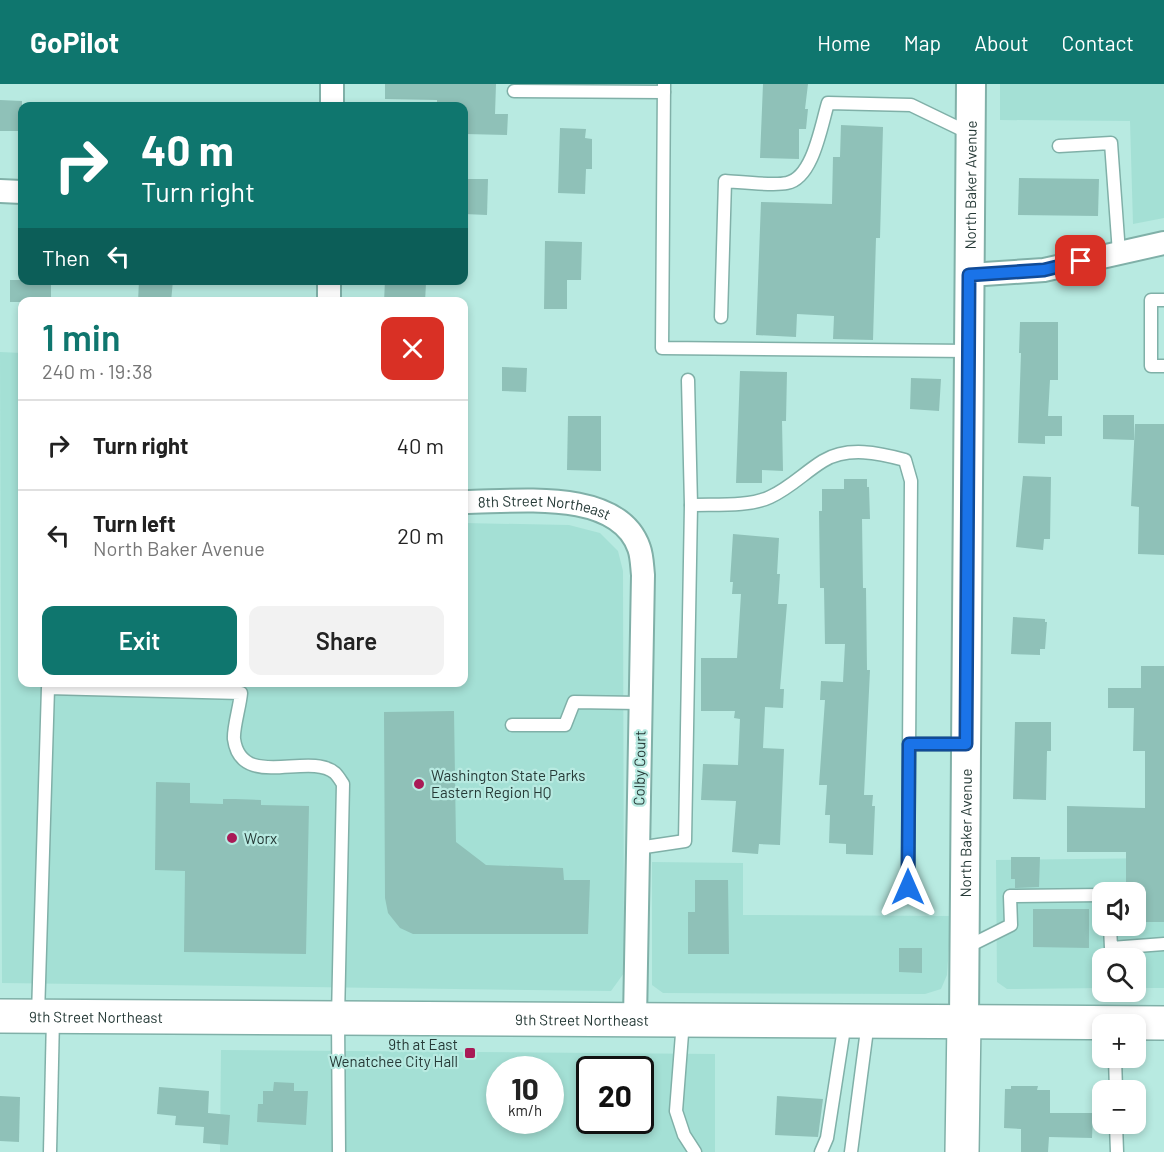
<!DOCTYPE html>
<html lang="en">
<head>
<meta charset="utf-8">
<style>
  :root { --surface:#fff; --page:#f2f2f2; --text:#222; --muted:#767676; --line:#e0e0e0; --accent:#0f766e }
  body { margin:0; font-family:Barlow,sans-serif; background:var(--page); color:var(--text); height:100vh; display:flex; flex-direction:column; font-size:22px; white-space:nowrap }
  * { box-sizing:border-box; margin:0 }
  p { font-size:20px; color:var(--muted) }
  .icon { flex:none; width:33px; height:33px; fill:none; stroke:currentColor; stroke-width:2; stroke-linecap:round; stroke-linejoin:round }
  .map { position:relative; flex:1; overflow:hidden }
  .panel { position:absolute; left:18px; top:213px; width:450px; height:390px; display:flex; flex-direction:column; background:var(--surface); border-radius:12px; box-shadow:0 3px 9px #0003 }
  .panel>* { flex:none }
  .hud { position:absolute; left:18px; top:18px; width:450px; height:183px; border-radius:12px; box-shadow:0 3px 9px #0003; background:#0f766e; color:#fff; overflow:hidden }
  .tools { position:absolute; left:1092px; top:798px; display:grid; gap:12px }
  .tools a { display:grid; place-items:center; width:54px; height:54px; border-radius:12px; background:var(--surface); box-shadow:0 3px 9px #0003; font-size:30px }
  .speed { position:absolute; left:486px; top:972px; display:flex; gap:12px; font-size:30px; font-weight:700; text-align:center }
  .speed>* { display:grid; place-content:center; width:78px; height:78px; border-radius:50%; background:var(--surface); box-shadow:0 3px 9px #0003; line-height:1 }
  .speed small { font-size:15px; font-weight:400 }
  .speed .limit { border:3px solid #111; border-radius:9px; background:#fff; color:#111 }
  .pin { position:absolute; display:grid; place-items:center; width:51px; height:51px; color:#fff; margin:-26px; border-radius:12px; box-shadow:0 3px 9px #0006 }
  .me { position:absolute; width:66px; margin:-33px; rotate:0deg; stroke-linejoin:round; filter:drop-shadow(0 0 4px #0008) }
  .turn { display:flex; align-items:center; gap:21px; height:126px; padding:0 24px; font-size:27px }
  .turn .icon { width:78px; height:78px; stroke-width:2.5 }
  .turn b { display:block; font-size:42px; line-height:51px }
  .then { display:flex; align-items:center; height:57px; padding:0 24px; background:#0003; gap:12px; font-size:22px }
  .round { display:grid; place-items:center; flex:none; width:63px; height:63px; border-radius:12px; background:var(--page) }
  .overview { display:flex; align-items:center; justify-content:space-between; height:102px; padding:0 24px }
  h1 { font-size:36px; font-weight:600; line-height:45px; color:var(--accent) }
  .action { display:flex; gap:12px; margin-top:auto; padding:12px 24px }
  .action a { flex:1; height:69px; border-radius:12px; background:var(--accent); color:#fff; font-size:24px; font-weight:600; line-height:69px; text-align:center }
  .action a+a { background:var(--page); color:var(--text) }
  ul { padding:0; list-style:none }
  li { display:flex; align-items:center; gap:18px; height:90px; padding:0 24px; border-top:2px solid var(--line) }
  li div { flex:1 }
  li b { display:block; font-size:22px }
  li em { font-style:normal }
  header { display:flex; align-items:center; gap:36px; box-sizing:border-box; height:84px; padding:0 30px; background:var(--accent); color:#fff }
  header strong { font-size:28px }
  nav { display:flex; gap:33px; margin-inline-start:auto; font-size:21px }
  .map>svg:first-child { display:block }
</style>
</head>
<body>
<header>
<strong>GoPilot</strong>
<nav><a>Home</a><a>Map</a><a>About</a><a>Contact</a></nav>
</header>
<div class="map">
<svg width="1164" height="1068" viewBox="0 0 1164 1068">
  <rect width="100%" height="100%" fill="#b8eae1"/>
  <g fill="#a4e0d5" fill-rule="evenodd">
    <polygon points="1000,0 1164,0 1164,134 1133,140 1130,37 1000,36"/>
    <polygon points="0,268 22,269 22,598 464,598 464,439 569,441 600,449 618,467 623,487 624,889 611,907 2,899"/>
    <path d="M1164,774V904H1136V874H1102V904L1007,905L997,898L996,776ZM1102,808H1136V842H1102Z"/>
    <polygon points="652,778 743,779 743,831 951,832 947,891 941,905 925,910 663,909 652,901"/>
    <path d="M221,966L715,970V1068H220ZM500,986H550V1036H500ZM590,986H640V1036H590Z"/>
  </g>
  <g fill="#8fc1b8">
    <polygon points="385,0 496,0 495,30 508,30 507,51 465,50 466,26 464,26 464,22 437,22 437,16 385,15"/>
    <polygon points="763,0 808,0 805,25 808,25 806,45 799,45 799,75 760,74"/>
    <polygon points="0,16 22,17 22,47 0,47"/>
    <polygon points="841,41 883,43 880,154 876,154 873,256 833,255 834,232 797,230 796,253 756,251 761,118 832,120 833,73 840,73"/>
    <polygon points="560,44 586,45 585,54 592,55 592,85 586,85 585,110 558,109"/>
    <polygon points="1019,94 1099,95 1098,132 1018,131"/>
    <polygon points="464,95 488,95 487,131 464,130"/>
    <polygon points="545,157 582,158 581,196 567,196 567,225 544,225"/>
    <rect x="10" y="196" width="41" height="22"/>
    <polygon points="139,196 173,196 171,218 138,218"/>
    <polygon points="385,196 409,196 409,199 426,199 425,218 384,218"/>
    <polygon points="1020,238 1058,238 1058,296 1050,296 1048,332 1062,332 1062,352 1045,352 1045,360 1018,359 1021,269 1019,269"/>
    <polygon points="502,283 527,284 526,308 502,307"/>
    <polygon points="740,287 787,288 786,337 782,337 783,387 762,386 762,399 736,399"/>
    <polygon points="911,294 941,295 939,327 910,325"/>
    <polygon points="1103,331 1134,331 1134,356 1103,355"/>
    <polygon points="568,332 601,332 601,387 567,386"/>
    <polygon points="1135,340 1164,340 1164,471 1138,470 1139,423 1131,422"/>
    <polygon points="1023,392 1051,393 1050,455 1044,455 1043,466 1016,463"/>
    <polygon points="844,395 867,395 867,403 869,403 870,435 862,435 863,504 866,504 867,586 870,586 864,711 873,711 872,722 875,722 873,771 846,770 846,760 829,759 830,731 825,731 827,701 819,701 825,616 820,616 821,597 843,598 845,560 825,560 824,504 820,504 819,427 822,427 822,405 844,405"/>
    <polygon points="733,450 779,454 777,490 780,490 778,520 787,520 780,605 784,605 783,624 765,623 763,664 784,665 780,761 759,760 758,770 732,768 736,717 701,716 703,680 738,681 740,635 734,634 735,627 701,627 701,574 737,574 741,510 732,510 733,498 730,498"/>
    <polygon points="1013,533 1045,535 1045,538 1047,538 1045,565 1040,565 1040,571 1011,570"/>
    <polygon points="1141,582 1164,582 1164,838 1136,838 1136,808 1126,808 1126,768 1067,768 1067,722 1145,724 1145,667 1133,667 1134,624 1108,624 1108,604 1141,604"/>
    <polygon points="454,627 456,758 486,781 563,784 564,796 590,796 588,850 413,850 400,844 388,829 385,814 384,628"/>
    <polygon points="1015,638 1051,638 1051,667 1047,667 1046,716 1013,715"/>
    <polygon points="156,698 190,699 190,719 223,720 223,715 235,715 261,716 261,721 309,722 306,870 184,868 185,787 155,786"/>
    <polygon points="1011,773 1040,773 1039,803 1015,804 1015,795 1011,795"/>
    <polygon points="695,796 728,796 729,870 688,870 688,828 695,828"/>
    <polygon points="1033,825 1089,825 1089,864 1033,863"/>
    <polygon points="899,864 922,864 922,889 899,888"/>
    <polygon points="274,998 294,999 294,1007 308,1007 306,1041 257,1038 258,1020 263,1020 263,1007 273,1007"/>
    <polygon points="1011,1002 1038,1002 1037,1006 1050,1006 1050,1029 1093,1029 1092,1054 1049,1053 1048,1068 1021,1068 1021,1045 1004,1044 1005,1005 1011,1005"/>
    <polygon points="159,1003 209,1007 208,1029 230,1031 228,1061 203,1059 204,1043 175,1041 176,1032 157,1030"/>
    <polygon points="0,1012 20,1013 19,1058 0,1057"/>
    <polygon points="777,1012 823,1015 818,1053 775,1051"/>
  </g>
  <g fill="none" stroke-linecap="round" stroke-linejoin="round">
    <g stroke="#80b0a8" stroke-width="15">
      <g id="service">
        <polyline points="664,0 662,264 969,267"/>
        <polyline points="514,7 664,8"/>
        <polyline points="1059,62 1111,59 1119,169"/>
        <polyline points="1164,216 1151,216 1151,282 1164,282"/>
        <path d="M721,233L725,97C741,98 773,102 787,99C813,94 821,42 828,19L911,21L969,49"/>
        <path d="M691,421C714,420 749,423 770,413C790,404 805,388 823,377C848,362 879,369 905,376L911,397L908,803"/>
        <polyline points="512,641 565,641 574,618 640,619"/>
        <polyline points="909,660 966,660"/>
        <polyline points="638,764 685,757 691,421 688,296"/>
        <polyline points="1110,842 1111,864 1164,860"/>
        <polyline points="965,864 1011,841 1010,812 1102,811"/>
        <path d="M38,931L48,604L241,609C240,622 233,644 234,655C241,707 309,667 335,689C338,692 341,697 343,700L338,934L339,1068"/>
        <polyline points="683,937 676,1027 684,1051 695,1068"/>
        <polyline points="1115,974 1116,1006"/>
        <polyline points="1116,1040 1117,1068"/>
        <polyline points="50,1068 53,933"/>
        <polyline points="821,1068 827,1054 845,938"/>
        <polyline points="851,1068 868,938"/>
      </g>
    </g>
    <g stroke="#80b0a8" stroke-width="26">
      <g id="minor">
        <polyline points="332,22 332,0"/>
        <polyline points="0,107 22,108"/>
        <polyline points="969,191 1044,186 1164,159"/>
        <polyline points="329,218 329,196"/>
        <path id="s1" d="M464,418C514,418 618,403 639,464C642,472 642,482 643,491L635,935"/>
      </g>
    </g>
    <g stroke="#80b0a8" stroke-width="32">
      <g id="tertiary">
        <path id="s2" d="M964,937L971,0"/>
      </g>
    </g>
    <g stroke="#80b0a8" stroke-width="36">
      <g id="secondary">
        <path id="s3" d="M0,932L1164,939"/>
        <polyline points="962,1068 964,937"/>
      </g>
    </g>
    <use href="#service" stroke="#fff" stroke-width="12"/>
    <use href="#minor" stroke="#fff" stroke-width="22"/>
    <use href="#tertiary" stroke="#fff" stroke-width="28"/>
    <use href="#secondary" stroke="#fff" stroke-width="33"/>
  </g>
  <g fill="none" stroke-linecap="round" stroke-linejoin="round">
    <g stroke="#114b97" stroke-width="15">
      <polyline id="route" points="908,803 909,660 966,660 969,191 1044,186 1081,177"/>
    </g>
    <use href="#route" stroke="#1a73e8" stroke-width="10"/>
  </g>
  <g fill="#a91a56" stroke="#b8eae1" stroke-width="2">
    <circle cx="419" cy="700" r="6"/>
    <circle cx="232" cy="754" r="6"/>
    <rect x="464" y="963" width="12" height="12" rx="3"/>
  </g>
  <g text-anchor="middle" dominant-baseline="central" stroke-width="4.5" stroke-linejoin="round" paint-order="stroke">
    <g font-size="15" fill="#263a37" stroke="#b8eae1">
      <text stroke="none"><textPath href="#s2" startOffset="836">North Baker Avenue</textPath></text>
      <text stroke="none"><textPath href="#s1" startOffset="81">8th Street Northeast</textPath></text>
      <text transform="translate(639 684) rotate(-89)">Colby Court</text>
      <text stroke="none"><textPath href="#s2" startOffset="188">North Baker Avenue</textPath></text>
      <text stroke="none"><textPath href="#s3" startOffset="96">9th Street Northeast</textPath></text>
      <text stroke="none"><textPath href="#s3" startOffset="582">9th Street Northeast</textPath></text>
    </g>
    <g font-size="15" fill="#263a37" stroke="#b8eae1" text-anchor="start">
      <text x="431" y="691">Washington State Parks<tspan x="431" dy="17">Eastern Region HQ</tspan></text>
      <text x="244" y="754">Worx</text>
      <text x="458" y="960" text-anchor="end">9th at East<tspan x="458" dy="17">Wenatchee City Hall</tspan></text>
    </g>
  </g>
</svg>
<div class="tools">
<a><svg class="icon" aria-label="sound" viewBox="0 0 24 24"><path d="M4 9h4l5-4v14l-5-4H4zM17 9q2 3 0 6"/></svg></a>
<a><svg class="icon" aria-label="search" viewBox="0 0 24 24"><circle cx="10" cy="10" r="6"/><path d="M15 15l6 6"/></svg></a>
<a>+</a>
<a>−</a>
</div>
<div class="speed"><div>10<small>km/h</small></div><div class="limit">20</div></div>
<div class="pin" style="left:1081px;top:177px;background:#d93025"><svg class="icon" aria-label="arrive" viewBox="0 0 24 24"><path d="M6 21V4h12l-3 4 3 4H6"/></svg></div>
<svg class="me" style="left:908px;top:803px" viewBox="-20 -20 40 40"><path d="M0-17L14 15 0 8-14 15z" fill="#1a73e8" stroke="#fff" stroke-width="4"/></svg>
<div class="hud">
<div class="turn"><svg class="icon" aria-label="right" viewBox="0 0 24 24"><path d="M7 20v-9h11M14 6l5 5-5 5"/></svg><div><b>40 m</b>Turn right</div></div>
<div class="then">Then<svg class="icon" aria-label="left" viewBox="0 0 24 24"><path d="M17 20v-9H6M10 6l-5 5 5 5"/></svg></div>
</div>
<section class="panel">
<div class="overview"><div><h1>1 min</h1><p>240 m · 19:38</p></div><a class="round" style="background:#d93025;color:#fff"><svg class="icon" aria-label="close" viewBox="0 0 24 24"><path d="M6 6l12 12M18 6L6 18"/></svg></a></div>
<ul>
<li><svg class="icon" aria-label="right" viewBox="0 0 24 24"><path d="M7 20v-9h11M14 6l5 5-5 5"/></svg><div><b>Turn right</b></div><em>40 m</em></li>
<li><svg class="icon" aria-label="left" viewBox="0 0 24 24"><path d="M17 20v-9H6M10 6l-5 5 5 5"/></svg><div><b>Turn left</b><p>North Baker Avenue</p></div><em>20 m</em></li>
</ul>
<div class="action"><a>Exit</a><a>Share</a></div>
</section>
</div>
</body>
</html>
